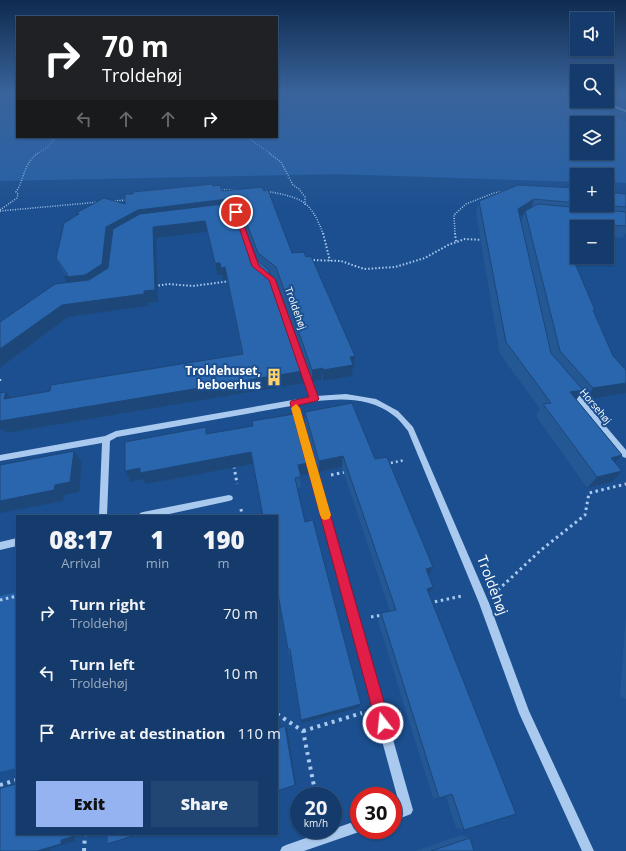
<!DOCTYPE html>
<html lang="en">
<head>
<meta charset="utf-8">
<style>
  :root { --surface:#143b6b; --page:#214673; --text:#f1f3f6; --muted:#9dadc1; --line:#33557e; --accent:#95b2f1 }
  body { margin:0; font-family:"Open Sans",sans-serif; background:var(--page); color:var(--text); height:100vh; display:flex; flex-direction:column; font-size:15px; white-space:nowrap }
  * { box-sizing:border-box; margin:0 }
  p { font-size:13px; color:var(--muted) }
  .icon { flex:none; width:22px; height:22px; fill:none; stroke:currentColor; stroke-width:2; stroke-linecap:round; stroke-linejoin:round }
  .map { position:relative; flex:1; overflow:hidden }
  .panel { position:absolute; left:16px; top:515px; width:262px; height:320px; display:flex; flex-direction:column; background:var(--surface); border-radius:0px; box-shadow:0 1px 3px #0004,0 0 0 1px var(--line) }
  .panel>* { flex:none }
  .hud { position:absolute; left:16px; top:16px; width:262px; height:122px; border-radius:0px; box-shadow:0 1px 3px #0004,0 0 0 1px var(--line); background:#202124; color:#fff; overflow:hidden }
  .tools { position:absolute; left:570px; top:12px; display:grid; gap:8px }
  .tools a { display:grid; place-items:center; width:44px; height:44px; border-radius:0px; background:var(--surface); box-shadow:0 1px 3px #0004,0 0 0 1px var(--line); font-size:20px }
  .speed { position:absolute; left:290px; top:787px; display:flex; gap:8px; font-size:20px; font-weight:700; text-align:center }
  .speed>* { display:grid; place-content:center; width:52px; height:52px; border-radius:50%; background:var(--surface); box-shadow:0 1px 3px #0004,0 0 0 1px var(--line); line-height:1 }
  .speed small { font-size:10px; font-weight:400 }
  .speed .limit { border:6px solid #d22; background:#fff; color:#111 }
  .pin { position:absolute; display:grid; place-items:center; width:34px; height:34px; color:#fff; margin:-17px; border:2px solid #fff; border-radius:50%; box-shadow:0 1px 4px #0007 }
  .me { position:absolute; width:44px; margin:-22px; rotate:344deg; stroke-linejoin:round; filter:drop-shadow(0 0 3px #0008) }
  .turn { display:flex; align-items:center; gap:14px; height:84px; padding:0 20px; font-size:18px }
  .turn .icon { width:52px; height:52px; stroke-width:2.5 }
  .turn b { display:block; font-size:28px; line-height:34px }
  .lanes { display:flex; align-items:center; height:38px; padding:0 20px; background:#0003; justify-content:center; gap:20px; direction:ltr }
  .lanes .off { opacity:.35 }
  .eta { display:flex; justify-content:space-evenly; align-items:center; height:68px; text-align:center }
  .eta b { font-size:24px; font-weight:800; line-height:28px }
  .action { display:flex; gap:8px; margin-top:auto; padding:8px 20px }
  .action a { flex:1; height:46px; border-radius:0px; background:var(--accent); color:#111; font-size:16px; font-weight:800; line-height:46px; text-align:center }
  .action a+a { background:var(--page); color:var(--text) }
  ul { padding:0; list-style:none }
  li { display:flex; align-items:center; gap:12px; height:60px; padding:0 20px }
  li div { flex:1 }
  li b { display:block; font-size:15px }
  li em { font-style:normal }
  .map>svg:first-child { display:block }
</style>
</head>
<body>
<div class="map">
<svg width="626" height="851" viewBox="0 0 626 851">
  <rect width="100%" height="100%" fill="#1b4f8f"/>
  <g fill="#2461a8" fill-rule="evenodd">
    <path d="M0,92H17V137H277V92H562L577,99V101H581L626,122V183L607,182V175H577V182L337,174L0,181ZM577,123H607V153H577Z"/>
    <polygon points="17,592 17,768 0,772 0,596"/>
  </g>
  <g fill="none" stroke-linecap="round" stroke-linejoin="round">
    <g stroke="#a9c9ee" stroke-width="1" stroke-dasharray="1 1.5" stroke-linecap="butt">
      <polyline points="247,137 271,154"/>
      <polyline points="37,154 49,146 56,137"/>
    </g>
    <g stroke="#a9c9ee" stroke-width="1.5" stroke-dasharray="1 1.5" stroke-linecap="butt">
      <polyline points="269,153 281,162 293,185 299,189 305,197 305,205"/>
      <polyline points="219,190 240,190"/>
      <path d="M265,191C299,197 311,199 323,234"/>
      <polyline points="112,201 129,200"/>
      <path d="M0,210L17,198L18,194L16,192C25,178 23,164 38,153"/>
      <polyline points="0,211 99,202"/>
      <polyline points="455,234 454,215 466,204 494,193 506,191"/>
    </g>
    <g stroke="#a9c9ee" stroke-width="2" stroke-dasharray="1.5 2" stroke-linecap="butt">
      <polyline points="323,233 330,261"/>
      <polyline points="455,233 456,242"/>
      <polyline points="310,260 341,261 364,269 395,267 425,258 448,245 465,239 483,240"/>
      <polyline points="155,286 168,284 193,286 231,281"/>
    </g>
    <g stroke="#a9c9ee" stroke-width="2.5" stroke-dasharray="2 3" stroke-linecap="butt">
      <polyline points="0,379 0,382"/>
      <polyline points="386,464 405,460"/>
      <polyline points="234,465 234,467"/>
    </g>
    <g stroke="#a9c9ee" stroke-width="3" stroke-dasharray="2.5 3.5" stroke-linecap="butt">
      <polyline points="234,466 237,484"/>
      <polyline points="331,475 346,472"/>
      <polyline points="241,509 242,516"/>
      <polyline points="498,590 541,550 585,515 589,493 626,484"/>
      <polyline points="0,600 17,596"/>
      <polyline points="429,603 462,596"/>
      <polyline points="371,617 382,615"/>
    </g>
    <g stroke="#a9c9ee" stroke-width="4" stroke-dasharray="3 4.5" stroke-linecap="butt">
      <polyline points="277,714 303,731 316,796"/>
      <polyline points="303,731 362,713"/>
      <polyline points="0,785 17,780"/>
      <polyline points="84,851 85,834"/>
    </g>
    <g fill="#a9c9ee" fill-rule="evenodd">
      <rect x="575" y="92" width="2" height="1"/>
      <polygon points="598,101 602,101 626,110 626,112"/>
      <polygon points="237,211 239,212 257,264 257,265 253,264 235,214 226,215 224,214"/>
      <path d="M263,271L275,279L316,396L346,394L376,399L398,411L413,427L489,603L529,711L594,851H582L519,713L479,603L408,431C403,425 399,419 393,415C365,394 330,399 298,404L413,810L411,814L393,821V809L400,807L291,406L117,437L110,441L107,516H99L102,443L0,461V455L105,436L116,431L310,397L270,280L261,274V272Z"/>
      <polygon points="570,389 574,389 626,450 626,458 623,457 570,393 569,391"/>
      <polygon points="229,495 232,496 233,498 232,500 229,501 160,516 139,516 140,513 143,512"/>
      <polygon points="17,538 17,546 0,550 0,542"/>
      <polygon points="359,820 359,830 363,830 359,832 304,851 280,851 282,847 286,845 329,830 333,830 333,829"/>
    </g>
  </g>
  <g fill="#245895" fill-rule="evenodd">
    <path d="M213,186L222,191L262,187L292,253L355,356L354,368H353L352,376L323,381L322,380L312,381L276,278L269,273L304,383L6,433L2,429L6,392L10,398L50,391L242,354L227,279L223,280L222,275H217L207,232L156,238L158,302L148,303V306L68,317L0,368V322L67,282L66,276L62,270L56,258L77,216L76,213L125,204ZM235,210H237L240,211L258,261L251,256ZM112,238L108,268L107,269L111,239Z"/>
    <path d="M577,190V205H607L626,194V233L623,238L607,237V227H577V235H576V236L573,243L577,252V256L574,262L595,310L594,311L613,356L626,370L585,400L580,394L576,399L622,455L615,463L622,471L612,482L587,488L536,416L540,409L500,354L476,213L479,201ZM524,214L521,223L519,217Z"/>
    <polygon points="305,412 375,459 433,587 429,594 464,830 456,828 446,796 439,798 433,798 378,621 381,613 390,611 342,467 319,472 305,424"/>
    <polygon points="208,434 308,474 300,475 301,488 297,489 305,522 358,708 302,723 290,655 289,655 253,464 146,484 143,479 131,482"/>
    <polygon points="626,613 626,699 620,696"/>
    <polygon points="461,835 470,838 474,851 415,851"/>
  </g>
  <g fill="#1d4779">
    <polygon points="235,198 237,210 141,221 111,239 107,276 70,289 64,277 85,275 106,227 138,210"/>
    <polygon points="534,199 530,211 525,211 524,214 514,220 518,209"/>
    <polygon points="205,221 207,232 156,238 158,302 148,303 148,306 68,317 0,368 0,349 62,305 144,294 153,227"/>
    <polygon points="215,263 220,263 222,275 217,275"/>
    <polygon points="225,267 227,279 223,280 221,268"/>
    <polygon points="355,356 354,368 353,368 352,376 323,381 323,370 350,357"/>
    <polygon points="323,368 322,380 312,381 312,370"/>
    <polygon points="303,371 304,383 6,433 2,429 0,430 0,421"/>
    <polygon points="626,383 626,393 585,400 593,388"/>
    <polygon points="583,390 575,402 570,392"/>
    <polygon points="6,392 15,404 4,399"/>
    <polygon points="74,451 82,463 79,492 64,495 63,501 0,513 0,501 55,485"/>
    <polygon points="251,452 253,464 146,484 143,479 131,482 125,471 140,468"/>
    <polygon points="622,455 611,467 611,458"/>
    <polygon points="343,456 342,467 319,472 319,461"/>
    <polygon points="308,463 308,474 298,476 298,465"/>
    <polygon points="622,471 612,482 587,488 597,477"/>
    <polygon points="433,567 428,576 426,569"/>
    <polygon points="433,587 428,595 427,589"/>
    <polygon points="361,704 358,708 302,723 301,720"/>
    <polygon points="285,726 287,729 296,785 277,791"/>
    <polygon points="81,834 85,834 75,837 75,841 51,848 50,851 37,851 61,840"/>
  </g>
  <g fill="#2a66ad" stroke="#1d4779">
    <polygon points="212,184 213,186 220,185 222,191 262,187 264,191 268,190 292,253 304,252 306,257 311,256 355,356 350,357 353,365 323,370 323,368 312,370 276,267 258,253 238,200 235,198 138,210 106,227 102,264 85,275 64,277 68,275 56,258 64,223 79,214 76,213 104,198 125,204 125,194 133,194 133,192"/>
    <polygon points="518,185 576,188 577,190 577,203 534,199 518,209 551,353 583,390 570,392 622,455 611,458 622,471 597,477 543,404 551,403 506,342 479,201"/>
    <polygon points="607,192 626,194 626,207 601,205 607,205"/>
    <polygon points="232,203 251,256 268,269 303,371 0,421 0,393 6,392 4,399 50,391 51,385 243,354 225,267 221,268 220,263 215,263 205,221 153,227 155,290 144,291 144,294 62,305 0,349 0,322 55,284 89,280 108,268 113,229 140,214"/>
    <polygon points="538,204 626,212 626,226 570,223 576,236 570,236 577,252 577,254 571,254 595,310 593,310 613,356 626,370 626,383 593,388 560,351 525,211"/>
    <polygon points="352,403 375,459 387,457 433,567 426,569 433,587 427,589 516,814 464,830 452,794 439,798 381,613 396,610 343,456 319,461 305,412"/>
    <polygon points="294,414 308,463 298,465 301,477 295,478 305,522 313,520 361,704 301,720 290,649 288,649 277,589 277,516 263,516 251,452 140,473 140,468 125,471 125,442 206,427 206,434 253,426 252,421"/>
    <polygon points="74,451 70,482 55,485 54,490 0,501 0,465"/>
    <polygon points="285,726 295,785 277,791 277,729"/>
    <polygon points="17,784 17,834 81,834 61,840 61,844 37,851 0,851 0,788"/>
    <polygon points="107,834 139,834 107,844"/>
    <polygon points="470,838 474,851 431,851"/>
  </g>
  <linearGradient id="sky" x2="0" y2="1"><stop stop-color="#0f2b4f"/><stop offset="0.44" stop-color="#39639b"/><stop offset="1" stop-color="#39639b" stop-opacity="0"/></linearGradient>
  <rect width="626" height="211" fill="url(#sky)"/>
  <polygon fill="#e11d48" stroke="#92132f" points="236,211 239,212 259,266 275,279 319,399 317,401 299,405 390,723 388,728 383,730 378,728 376,723 290,403 291,401 309,397 269,280 252,266 234,212"/>
  <polygon fill="#f59e0b" points="296,404 300,408 331,515 329,519 325,520 322,519 320,515 291,408"/>
  <defs>
    <g id="building-bare" transform="scale(1.38)"><path d="M-4-6H4V6H1V3H-1V6H-4ZM-2.5-4.3h1.7v1.8h-1.7ZM.8-4.3h1.7v1.8H.8ZM-2.5-1h1.7V.8h-1.7ZM.8-1h1.7V.8H.8Z" fill="#ffd166" stroke="#1b4f8f" stroke-width="2.5" paint-order="stroke"/></g>
  </defs>
  <g fill-rule="evenodd">
    <use href="#building-bare" x="274" y="377"/>
  </g>
  <g text-anchor="middle" dominant-baseline="central" stroke-width="4" stroke-linejoin="round" paint-order="stroke">
    <g font-size="10" fill="#fff" stroke="#1b4f8f">
      <text transform="translate(296 308) rotate(70)">Troldehøj</text>
      <text transform="translate(596 406) rotate(50)">Horsehøj</text>
    </g>
    <g font-size="12" font-weight="bold" fill="#fff" stroke="#1b4f8f" text-anchor="end">
      <text x="261" y="370">Troldehuset,<tspan x="261" dy="14">beboerhus</tspan></text>
    </g>
    <g font-size="14" fill="#fff" stroke="#1b4f8f">
      <text transform="translate(493 585) rotate(69)">Troldehøj</text>
    </g>
  </g>
</svg>
<div class="tools">
<a><svg class="icon" aria-label="sound" viewBox="0 0 24 24"><path d="M4 9h4l5-4v14l-5-4H4zM17 9q2 3 0 6"/></svg></a>
<a><svg class="icon" aria-label="search" viewBox="0 0 24 24"><circle cx="10" cy="10" r="6"/><path d="M15 15l6 6"/></svg></a>
<a><svg class="icon" aria-label="layers" viewBox="0 0 24 24"><path d="M12 4l9 5-9 5-9-5zM3 14l9 5 9-5"/></svg></a>
<a>+</a>
<a>−</a>
</div>
<div class="speed"><div>20<small>km/h</small></div><div class="limit">30</div></div>
<div class="pin" style="left:236px;top:212px;background:#d93025"><svg class="icon" aria-label="arrive" viewBox="0 0 24 24"><path d="M6 21V4h12l-3 4 3 4H6"/></svg></div>
<svg class="me" style="left:383px;top:723px" viewBox="-20 -20 40 40"><circle r="17" fill="#e11d48" stroke="#fff" stroke-width="3"/><path d="M0-11L8 9 0 5-8 9z" fill="#fff"/></svg>
<div class="hud">
<div class="turn"><svg class="icon" aria-label="right" viewBox="0 0 24 24"><path d="M7 20v-9h11M14 6l5 5-5 5"/></svg><div><b>70 m</b>Troldehøj</div></div>
<div class="lanes"><svg class="icon off" aria-label="left" viewBox="0 0 24 24"><path d="M17 20v-9H6M10 6l-5 5 5 5"/></svg><svg class="icon off" aria-label="ahead" viewBox="0 0 24 24"><path d="M12 20V5M6 11l6-6 6 6"/></svg><svg class="icon off" aria-label="ahead" viewBox="0 0 24 24"><path d="M12 20V5M6 11l6-6 6 6"/></svg><svg class="icon" aria-label="right" viewBox="0 0 24 24"><path d="M7 20v-9h11M14 6l5 5-5 5"/></svg></div>
</div>
<section class="panel">
<div class="eta">
<div><b>08:17</b><p>Arrival</p></div>
<div><b>1</b><p>min</p></div>
<div><b>190</b><p>m</p></div>
</div>
<ul>
<li><svg class="icon" aria-label="right" viewBox="0 0 24 24"><path d="M7 20v-9h11M14 6l5 5-5 5"/></svg><div><b>Turn right</b><p>Troldehøj</p></div><em>70 m</em></li>
<li><svg class="icon" aria-label="left" viewBox="0 0 24 24"><path d="M17 20v-9H6M10 6l-5 5 5 5"/></svg><div><b>Turn left</b><p>Troldehøj</p></div><em>10 m</em></li>
<li><svg class="icon" aria-label="arrive" viewBox="0 0 24 24"><path d="M6 21V4h12l-3 4 3 4H6"/></svg><div><b>Arrive at destination</b></div><em>110 m</em></li>
</ul>
<div class="action"><a>Exit</a><a>Share</a></div>
</section>
</div>
</body>
</html>
